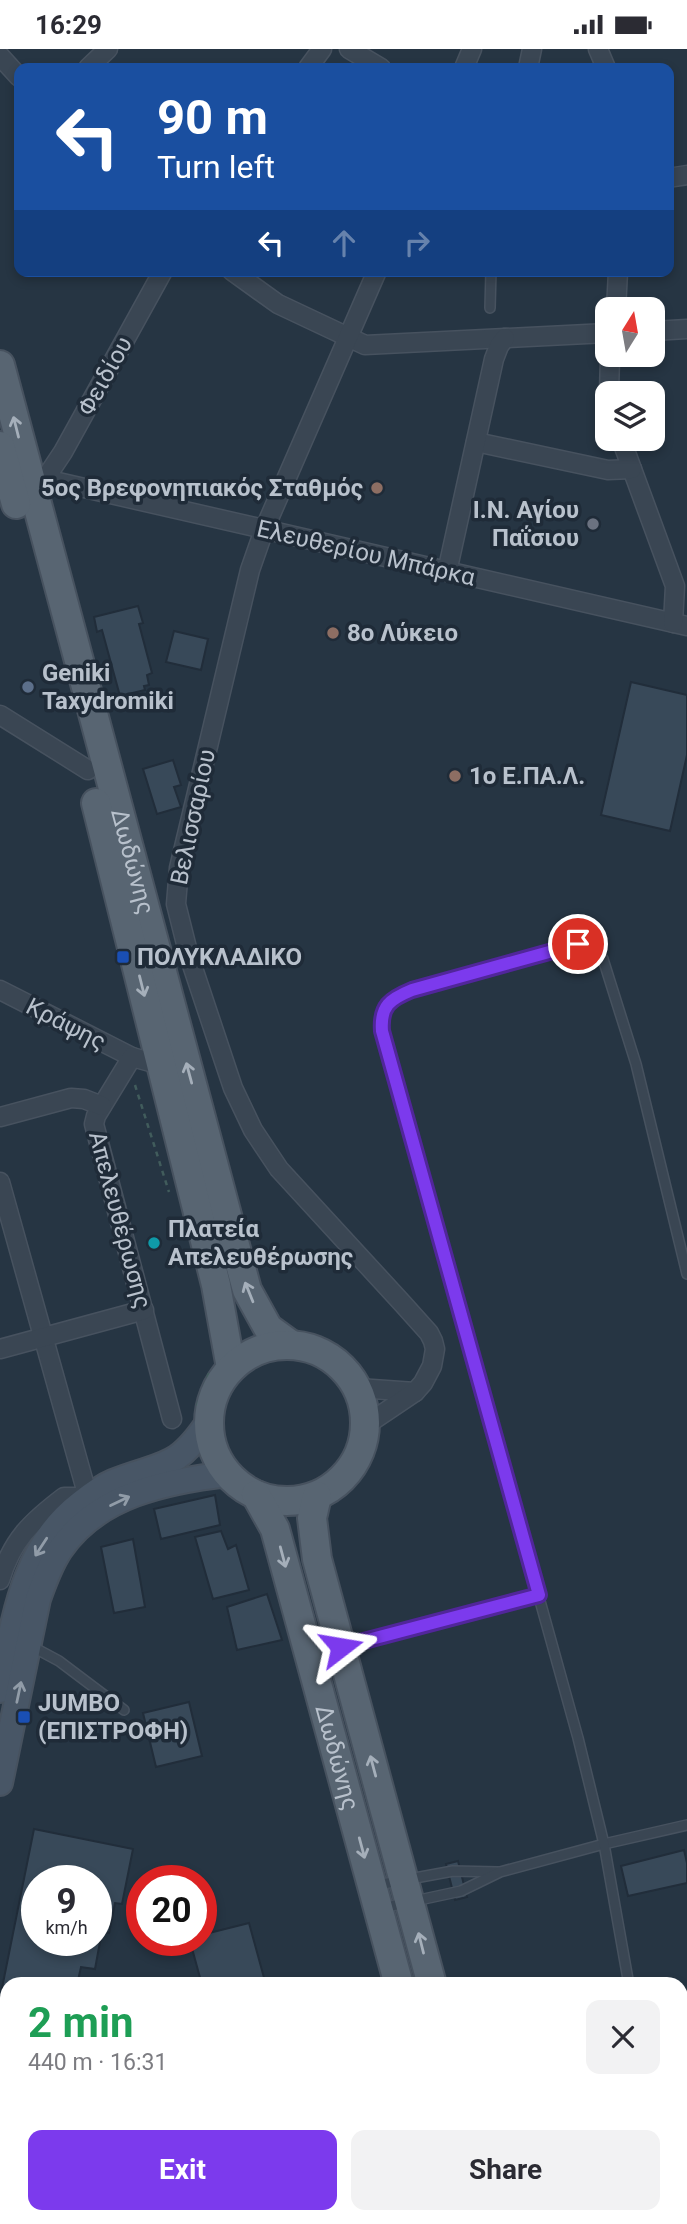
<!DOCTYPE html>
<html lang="en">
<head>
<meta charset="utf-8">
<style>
  :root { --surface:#fff; --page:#f2f2f3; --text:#2b2b33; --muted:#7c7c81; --accent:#7c3aed }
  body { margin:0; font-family:Roboto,sans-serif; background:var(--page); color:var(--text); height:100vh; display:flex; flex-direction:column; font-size:26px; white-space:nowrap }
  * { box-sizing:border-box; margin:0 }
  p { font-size:23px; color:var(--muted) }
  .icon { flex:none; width:38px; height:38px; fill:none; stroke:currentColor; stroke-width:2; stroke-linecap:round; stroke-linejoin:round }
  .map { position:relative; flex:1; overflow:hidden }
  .side { position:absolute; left:0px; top:1928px; width:688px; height:247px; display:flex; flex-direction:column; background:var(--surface); border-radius:21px 21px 0 0; box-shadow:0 4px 10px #0003 }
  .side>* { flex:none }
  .guide { position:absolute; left:14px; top:14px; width:660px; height:214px; border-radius:14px; box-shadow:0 4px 10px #0003; background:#1a4fa0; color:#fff; overflow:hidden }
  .needle { width:46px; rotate:11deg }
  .tools { position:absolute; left:595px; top:248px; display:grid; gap:14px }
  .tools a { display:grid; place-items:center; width:70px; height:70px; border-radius:14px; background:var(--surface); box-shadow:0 4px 10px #0003; font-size:35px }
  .speed { position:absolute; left:21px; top:1816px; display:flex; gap:14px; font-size:35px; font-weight:700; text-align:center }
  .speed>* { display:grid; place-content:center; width:91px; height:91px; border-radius:50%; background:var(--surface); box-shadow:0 4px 10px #0003; line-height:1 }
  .speed small { font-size:18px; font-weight:400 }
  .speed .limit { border:10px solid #d22; background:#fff; color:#111 }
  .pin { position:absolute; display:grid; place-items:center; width:60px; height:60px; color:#fff; margin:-30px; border:4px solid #fff; border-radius:50%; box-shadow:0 2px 7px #0007 }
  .me { position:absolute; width:77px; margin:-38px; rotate:76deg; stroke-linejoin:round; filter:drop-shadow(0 0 5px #0008) }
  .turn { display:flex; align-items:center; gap:24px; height:147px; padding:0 28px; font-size:32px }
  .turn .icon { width:91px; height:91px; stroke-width:2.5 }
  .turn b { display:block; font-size:49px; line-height:60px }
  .lanes { display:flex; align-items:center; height:66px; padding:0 28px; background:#0003; justify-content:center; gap:35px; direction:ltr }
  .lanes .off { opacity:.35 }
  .round { display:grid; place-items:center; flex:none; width:74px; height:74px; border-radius:14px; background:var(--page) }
  .overview { display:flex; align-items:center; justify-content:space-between; height:119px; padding:0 28px }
  h1 { font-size:42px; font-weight:700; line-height:52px; color:#1e9e55 }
  .button { display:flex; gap:14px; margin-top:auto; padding:14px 28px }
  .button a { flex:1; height:80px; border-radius:14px; background:var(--accent); color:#fff; font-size:28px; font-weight:700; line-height:80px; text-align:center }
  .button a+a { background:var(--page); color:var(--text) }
  .status { display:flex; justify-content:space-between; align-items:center; height:49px; padding:0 35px; background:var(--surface); direction:ltr }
  .status svg { height:19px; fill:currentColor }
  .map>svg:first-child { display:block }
</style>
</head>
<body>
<div class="status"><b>16:29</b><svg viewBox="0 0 49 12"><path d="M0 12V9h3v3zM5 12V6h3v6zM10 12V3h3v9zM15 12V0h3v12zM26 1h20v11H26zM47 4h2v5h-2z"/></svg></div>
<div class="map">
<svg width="687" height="2175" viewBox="0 0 687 2175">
  <rect width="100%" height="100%" fill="#263543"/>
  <g fill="#384959" stroke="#212d3a" stroke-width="2" fill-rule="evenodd">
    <polygon points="138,557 143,574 139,575 152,624 147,626 149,636 144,637 145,641 120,647 102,581 97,583 94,568"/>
    <polygon points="174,582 208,590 201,621 166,613"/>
    <polygon points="631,633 687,646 687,706 670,782 601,766"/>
    <polygon points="173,711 181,736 174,738 181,758 157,765 143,720"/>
    <polygon points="215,1446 220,1476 161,1490 154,1460"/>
    <polygon points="221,1482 228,1500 236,1496 249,1541 213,1550 195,1488"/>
    <polygon points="133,1490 145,1558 114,1564 101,1498"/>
    <polygon points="267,1545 282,1591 237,1601 227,1558"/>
    <polygon points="189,1653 202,1707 156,1718 143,1664"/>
    <path d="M34,1780L133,1800L122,1855L115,1854L109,1884L102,1882L95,1920L81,1918L77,1936H7V1945L1,1944ZM37,1832H96V1892H37Z"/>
    <polygon points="684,1801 687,1814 687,1834 628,1847 621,1817"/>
    <polygon points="458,1812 467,1848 455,1851 446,1815"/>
    <polygon points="249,1874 266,1936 202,1936 190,1892 201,1892 201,1886"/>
    <polygon points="687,2042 687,2094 681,2095 681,2043"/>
    <polygon points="63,2168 187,2168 188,2175 29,2175"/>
    <polygon points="626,2168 648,2168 649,2175 626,2175"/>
  </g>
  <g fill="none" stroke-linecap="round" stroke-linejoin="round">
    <g stroke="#47525f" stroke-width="12">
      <g id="lane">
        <polyline points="490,259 491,222"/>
        <polyline points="31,1597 59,1612 124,1661"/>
        <polyline points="343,1597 539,1547"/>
        <polyline points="377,1836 453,1822 498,1823"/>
        <polyline points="382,1859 461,1842 500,1823 604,1795 687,1776"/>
        <path d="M629,1936L604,1795L578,1689L382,982C380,957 389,950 412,941L578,895C592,895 596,898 603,910L636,1015L687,1225"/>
        <polyline points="681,2099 687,2098"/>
        <polyline points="0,2125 7,2124"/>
        <polyline points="0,2142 7,2141"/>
        <polyline points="430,2168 443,2175"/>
      </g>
    </g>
    <g stroke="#47525f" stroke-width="21">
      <g id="street">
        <polyline points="349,0 381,19"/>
        <polyline points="598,0 606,19"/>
        <polyline points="0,7 19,28"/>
        <polyline points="88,19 108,0"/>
        <polyline points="308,19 322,0"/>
        <polyline points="464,19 472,0"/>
        <polyline points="528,19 532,0"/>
        <polyline points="668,129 687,126"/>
        <polyline points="163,222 63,403 45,430 687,577"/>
        <polyline points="232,222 278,255 365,296 607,284"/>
        <polyline points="616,261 618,222"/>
        <polyline points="653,282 687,280"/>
        <polyline points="609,345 610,306"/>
        <polyline points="621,390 675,537 673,574"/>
        <polyline points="476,393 608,421 632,420"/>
        <polyline points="447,523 494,310 499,297 505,289"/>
        <polyline points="0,666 88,721"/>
        <polyline points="0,941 132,1008"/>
        <polyline points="161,1012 150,1013 132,1008 96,1067 94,1075 172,1370"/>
        <polyline points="0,1068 71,1049 84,1050 102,1057"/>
        <path d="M0,1133L88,1448H64C31,1473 12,1491 0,1531"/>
        <polyline points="0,1300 144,1261"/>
        <polyline points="358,1339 415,1343"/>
        <polyline points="366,1376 415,1343 423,1334 432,1317 435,1300 433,1292 429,1284 403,1255 279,1120 253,1081 233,1039 189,907 176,855 179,819 250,521 264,481 377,222"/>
      </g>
    </g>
    <g stroke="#47525f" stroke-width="28">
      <g id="secondary">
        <path d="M0,1641C14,1572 21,1500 81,1454C91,1446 101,1438 113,1433C163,1413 176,1422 209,1372"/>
        <path d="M0,1734L38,1550C44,1533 50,1516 60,1501C97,1446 167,1432 228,1425"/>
      </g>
    </g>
    <g stroke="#47525f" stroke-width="32">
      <g id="primary">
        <path id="s1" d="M0,316L247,1241L268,1279L290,1295"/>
        <polyline points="0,397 16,455"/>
        <polyline points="96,754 216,1236 231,1319"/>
        <circle cx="287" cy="1374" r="78"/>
        <path id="s2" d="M256,1446L275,1480L399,1936"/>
        <polyline points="317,1447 312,1469 317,1510 432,1936"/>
        <polyline points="461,2168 462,2175"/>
        <polyline points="491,2168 493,2175"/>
      </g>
    </g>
    <g stroke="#415c5c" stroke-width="2.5" stroke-dasharray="5 5" stroke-linecap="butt">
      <polyline points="135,1036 169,1143"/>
      <polyline points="197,1357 209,1324"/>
    </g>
    <use href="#lane" stroke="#3a4653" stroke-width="9"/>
    <use href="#street" stroke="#3a4653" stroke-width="18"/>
    <use href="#secondary" stroke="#485666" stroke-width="24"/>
    <use href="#primary" stroke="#586572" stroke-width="28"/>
  </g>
  <defs><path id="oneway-shaft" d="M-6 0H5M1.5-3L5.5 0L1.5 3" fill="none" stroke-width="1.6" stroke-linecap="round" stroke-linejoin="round" transform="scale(1.75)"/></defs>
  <g stroke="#a5afba">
    <use href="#oneway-shaft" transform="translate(16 378) rotate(-104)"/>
    <use href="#oneway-shaft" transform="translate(142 937) rotate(76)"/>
    <use href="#oneway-shaft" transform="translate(189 1024) rotate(-105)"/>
    <use href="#oneway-shaft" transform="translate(249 1243) rotate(-112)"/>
    <use href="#oneway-shaft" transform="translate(283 1508) rotate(75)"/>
    <use href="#oneway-shaft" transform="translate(373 1717) rotate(-105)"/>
    <use href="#oneway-shaft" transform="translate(362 1799) rotate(75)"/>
    <use href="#oneway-shaft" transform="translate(421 1894) rotate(-104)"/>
  </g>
  <g stroke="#919ca8">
    <use href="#oneway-shaft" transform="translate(120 1452) rotate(-26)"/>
    <use href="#oneway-shaft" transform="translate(41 1498) rotate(123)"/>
    <use href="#oneway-shaft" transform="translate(19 1643) rotate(-78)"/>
  </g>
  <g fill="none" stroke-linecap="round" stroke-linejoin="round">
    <g stroke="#51269a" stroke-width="18">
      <path id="route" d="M341,1598L539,1546L382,982C380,957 390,950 412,941L578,895"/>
    </g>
    <use href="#route" stroke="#7c3aed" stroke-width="12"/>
  </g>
  <g fill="#8d6e63" stroke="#1f2b38" stroke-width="2.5">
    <circle cx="377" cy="439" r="7"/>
    <circle cx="333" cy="584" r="7"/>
    <circle cx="455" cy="727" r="7"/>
  </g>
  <circle fill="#6b7280" stroke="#1f2b38" stroke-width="2.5" cx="593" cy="475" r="7"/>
  <circle fill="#5c6f8a" stroke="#1f2b38" stroke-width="2.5" cx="28" cy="638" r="7"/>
  <g fill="#1a4fb4" stroke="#1f2b38" stroke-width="2.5">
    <rect x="116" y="901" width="14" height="14" rx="3.5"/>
    <rect x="17" y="1661" width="14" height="14" rx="3.5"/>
  </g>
  <circle fill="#0f9aa8" stroke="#1f2b38" stroke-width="2.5" cx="154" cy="1194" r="7"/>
  <g text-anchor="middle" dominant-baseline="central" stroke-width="7" stroke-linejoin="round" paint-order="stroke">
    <g font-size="24" fill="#b8c1cc" stroke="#1f2b38">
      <text transform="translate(105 327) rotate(-61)">Φειδίου</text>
      <text transform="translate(366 504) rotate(13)">Ελευθερίου Μπάρκα</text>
      <text transform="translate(193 768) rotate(-78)">Βελισσαρίου</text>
      <text stroke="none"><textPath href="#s1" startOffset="514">Δωδώνης</textPath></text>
      <text transform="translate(66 975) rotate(27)">Κράψης</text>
      <text transform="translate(120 1171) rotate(75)">Απελευθέρωσης</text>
      <text stroke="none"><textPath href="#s2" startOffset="276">Δωδώνης</textPath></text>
    </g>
    <g font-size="24" font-weight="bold" fill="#b8c1cc" stroke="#1f2b38" text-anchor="start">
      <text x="363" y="439" text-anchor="end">5ος Βρεφονηπιακός Σταθμός</text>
      <text x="579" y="461" text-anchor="end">Ι.Ν. Αγίου<tspan x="579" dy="28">Παΐσιου</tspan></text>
      <text x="347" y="584">8ο Λύκειο</text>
      <text x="42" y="624">Geniki<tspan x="42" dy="28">Taxydromiki</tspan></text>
      <text x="469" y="727">1ο Ε.ΠΑ.Λ.</text>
      <text x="137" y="908">ΠΟΛΥΚΛΑΔΙΚΟ</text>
      <text x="168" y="1180">Πλατεία<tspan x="168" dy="28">Απελευθέρωσης</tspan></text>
      <text x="38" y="1654">JUMBO<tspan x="38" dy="28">(ΕΠΙΣΤΡΟΦΗ)</tspan></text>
    </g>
  </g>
</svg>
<div class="tools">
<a><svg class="needle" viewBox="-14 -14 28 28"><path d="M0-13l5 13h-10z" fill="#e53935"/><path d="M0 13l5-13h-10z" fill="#7c7c81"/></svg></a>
<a><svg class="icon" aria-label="layers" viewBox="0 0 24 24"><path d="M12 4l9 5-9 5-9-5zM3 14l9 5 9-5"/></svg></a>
</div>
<div class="speed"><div>9<small>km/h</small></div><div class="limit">20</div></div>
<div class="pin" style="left:578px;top:895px;background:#d93025"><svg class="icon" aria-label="arrive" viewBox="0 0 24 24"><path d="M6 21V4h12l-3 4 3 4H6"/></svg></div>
<svg class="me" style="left:341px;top:1598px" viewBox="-20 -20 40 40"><path d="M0-17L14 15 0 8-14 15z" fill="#7c3aed" stroke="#fff" stroke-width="4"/></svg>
<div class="guide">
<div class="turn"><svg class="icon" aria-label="left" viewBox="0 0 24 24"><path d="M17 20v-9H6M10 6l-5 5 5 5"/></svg><div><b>90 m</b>Turn left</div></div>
<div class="lanes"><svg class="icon" aria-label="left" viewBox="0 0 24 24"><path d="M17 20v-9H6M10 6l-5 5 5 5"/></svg><svg class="icon off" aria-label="ahead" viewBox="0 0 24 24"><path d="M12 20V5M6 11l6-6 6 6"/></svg><svg class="icon off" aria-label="right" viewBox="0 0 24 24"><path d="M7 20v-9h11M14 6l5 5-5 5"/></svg></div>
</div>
<section class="side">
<div class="overview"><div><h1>2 min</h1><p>440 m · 16:31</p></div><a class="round"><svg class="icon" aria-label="close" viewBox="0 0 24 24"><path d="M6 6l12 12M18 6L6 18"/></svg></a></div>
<div class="button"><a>Exit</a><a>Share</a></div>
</section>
</div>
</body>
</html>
